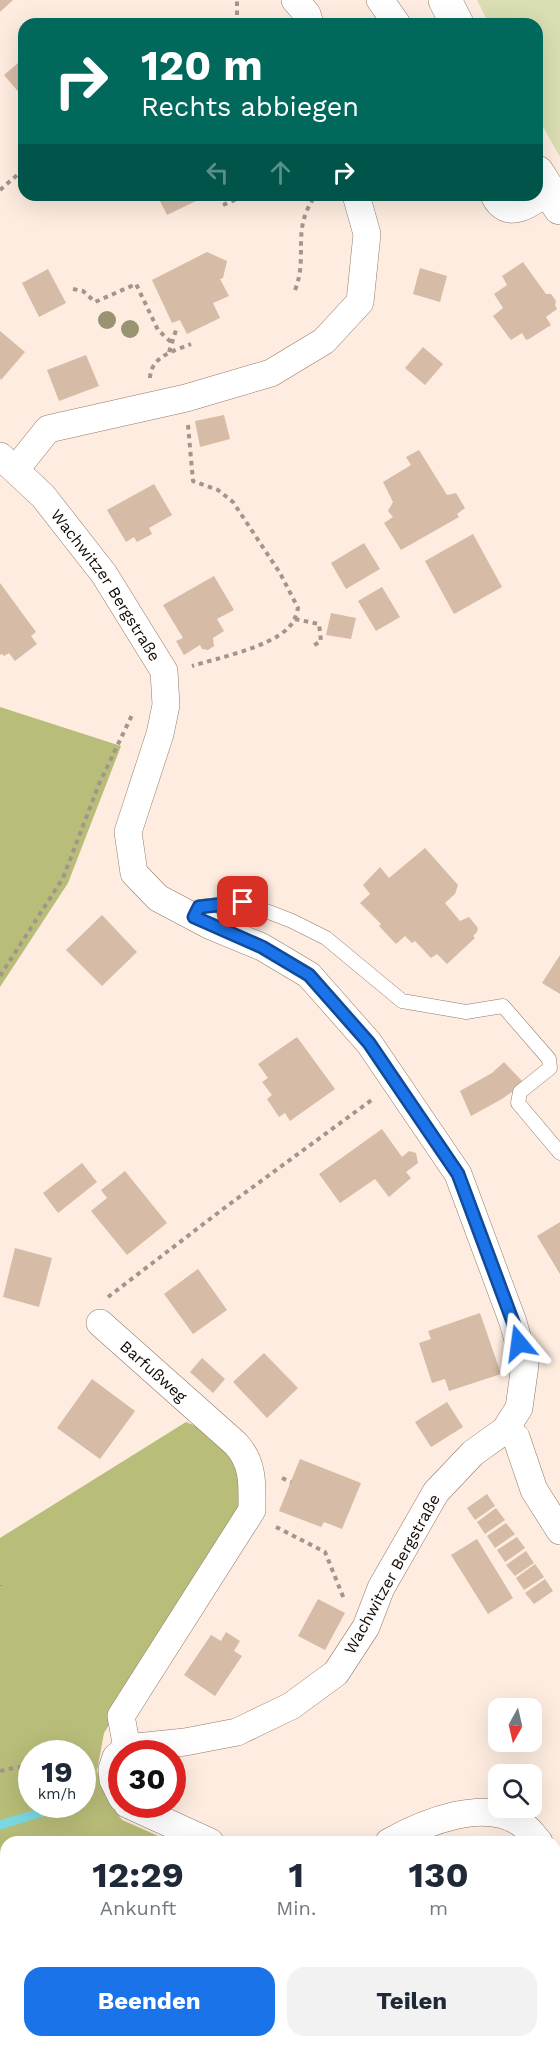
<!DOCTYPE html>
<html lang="de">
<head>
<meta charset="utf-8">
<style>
  :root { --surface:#fff; --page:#f2f2f3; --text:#1f2937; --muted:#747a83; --accent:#1a73e8 }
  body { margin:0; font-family:"Work Sans",sans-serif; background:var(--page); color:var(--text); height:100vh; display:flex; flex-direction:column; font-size:22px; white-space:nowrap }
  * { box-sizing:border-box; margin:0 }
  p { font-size:20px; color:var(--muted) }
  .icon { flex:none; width:33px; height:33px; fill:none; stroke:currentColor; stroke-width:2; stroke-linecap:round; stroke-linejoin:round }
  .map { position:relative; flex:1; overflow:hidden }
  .panel { position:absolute; left:0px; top:1836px; width:561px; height:212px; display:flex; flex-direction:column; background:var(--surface); border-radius:18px 18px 0 0; box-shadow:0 6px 24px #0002 }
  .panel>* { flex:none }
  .hud { position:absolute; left:18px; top:18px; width:525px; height:183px; border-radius:18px; box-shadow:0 6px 24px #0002; background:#00695c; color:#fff; overflow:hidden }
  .needle { width:39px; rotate:188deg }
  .fabs { position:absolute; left:488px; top:1698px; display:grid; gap:12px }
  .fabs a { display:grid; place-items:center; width:54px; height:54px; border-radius:12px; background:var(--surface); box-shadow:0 6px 24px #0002; font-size:30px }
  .speed { position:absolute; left:18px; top:1740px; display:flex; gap:12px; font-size:30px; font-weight:700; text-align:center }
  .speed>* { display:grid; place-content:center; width:78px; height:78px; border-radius:50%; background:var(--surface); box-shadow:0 6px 24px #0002; line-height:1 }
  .speed small { font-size:15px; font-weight:400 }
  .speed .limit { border:9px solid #d22; background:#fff; color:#111 }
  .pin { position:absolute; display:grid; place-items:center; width:51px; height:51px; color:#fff; margin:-26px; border-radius:12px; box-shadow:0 3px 9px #0006 }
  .me { position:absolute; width:66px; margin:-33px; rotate:344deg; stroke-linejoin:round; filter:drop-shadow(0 0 4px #0008) }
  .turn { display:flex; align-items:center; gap:21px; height:126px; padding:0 24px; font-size:27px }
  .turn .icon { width:78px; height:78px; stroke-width:2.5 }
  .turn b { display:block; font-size:42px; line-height:51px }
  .lanes { display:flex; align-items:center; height:57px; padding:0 24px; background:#0003; justify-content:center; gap:30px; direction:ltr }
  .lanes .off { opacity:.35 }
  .eta { display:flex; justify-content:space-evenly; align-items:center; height:102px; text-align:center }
  .eta b { font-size:36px; font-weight:700; line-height:42px }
  .cta { display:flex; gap:12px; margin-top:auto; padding:12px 24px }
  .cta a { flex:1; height:69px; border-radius:18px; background:var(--accent); color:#fff; font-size:24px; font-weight:700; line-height:69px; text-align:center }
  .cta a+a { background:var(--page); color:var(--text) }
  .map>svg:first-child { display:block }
</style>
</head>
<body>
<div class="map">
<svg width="560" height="2047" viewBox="0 0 560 2047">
  <rect width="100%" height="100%" fill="#fdecdf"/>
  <polygon fill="#dadeb2" points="477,0 560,0 560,157 537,116 537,24 489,24"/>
  <g fill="#b8bd79" fill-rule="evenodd">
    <polygon points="0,707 121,746 68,883 0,987"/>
    <path d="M186,1422L213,1433L236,1465L242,1512L104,1733L97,1771L106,1797L122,1820L172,1842H6V2042H448L462,2047H0V1538ZM32,1754H82V1804H32Z"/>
  </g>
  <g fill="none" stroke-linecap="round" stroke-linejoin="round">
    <g stroke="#7ad8e1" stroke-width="9">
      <polyline points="82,1801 84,1800"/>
      <polyline points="0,1825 69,1804"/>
    </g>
  </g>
  <g fill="#d6bba6">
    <polygon points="0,0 13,0 0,12"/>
    <polygon points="24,58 24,94 22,96 4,75"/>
    <polygon points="157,195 198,195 200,199 167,215"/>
    <polygon points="207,252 227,261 223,278 220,279 229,296 213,303 220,318 187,334 180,320 172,323 152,280"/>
    <polygon points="523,262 546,294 551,294 556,301 555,305 557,309 546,317 551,325 529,339 526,340 522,333 511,340 493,316 503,308 494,294 507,285 502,276"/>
    <polygon points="420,268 447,276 440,302 413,294"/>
    <polygon points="48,269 66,303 39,317 22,283"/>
    <polygon points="0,331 25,352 1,380 0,378"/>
    <polygon points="423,347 443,364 425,385 405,368"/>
    <polygon points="86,355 99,386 59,401 47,370"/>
    <polygon points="224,415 230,439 200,447 195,421"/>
    <polygon points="419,450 447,495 456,493 465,508 457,514 459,517 401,550 384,523 393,517 388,511 393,502 383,482 411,465 406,457"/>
    <polygon points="154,484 172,515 149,528 152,534 137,542 134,537 126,542 107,510"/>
    <polygon points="473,534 502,587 454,614 425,561"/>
    <polygon points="364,543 380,569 346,589 331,563"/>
    <polygon points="214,576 234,610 217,619 224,631 213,638 214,646 208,650 202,649 200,645 184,655 176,641 183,638 163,605"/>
    <polygon points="0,583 36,632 31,636 37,644 15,661 9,653 4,656 2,654 0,655"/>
    <polygon points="382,587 400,617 376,631 358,601"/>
    <polygon points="331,613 356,618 351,639 326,635"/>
    <polygon points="425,848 458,885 455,894 445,903 460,921 469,917 478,928 477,932 473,936 475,938 447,964 437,954 431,958 415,941 412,943 405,936 396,944 379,926 381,924 360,903 370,894 363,885 380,867 389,878"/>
    <polygon points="102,915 137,952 102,986 66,950"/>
    <polygon points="560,955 560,994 542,983"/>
    <polygon points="297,1037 335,1089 290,1121 285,1113 279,1117 267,1099 272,1095 262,1082 268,1078 258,1064"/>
    <polygon points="504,1062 524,1083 502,1099 471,1116 460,1091 492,1073"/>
    <polygon points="382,1129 402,1157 409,1151 416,1153 418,1163 406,1172 411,1178 389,1197 375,1179 340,1203 319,1174"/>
    <polygon points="82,1163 97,1182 58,1213 43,1193"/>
    <polygon points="125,1171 167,1223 127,1255 91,1211 107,1198 101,1190"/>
    <polygon points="560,1222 560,1274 537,1236"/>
    <polygon points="15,1248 52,1258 39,1307 3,1297"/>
    <polygon points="198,1269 227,1310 193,1334 164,1294"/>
    <polygon points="480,1313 501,1374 449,1391 445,1379 432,1383 419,1343 431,1339 428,1331"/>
    <polygon points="264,1353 298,1388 267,1418 233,1382"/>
    <polygon points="202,1358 225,1379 213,1393 190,1372"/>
    <polygon points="92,1379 135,1411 100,1459 57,1428"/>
    <polygon points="447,1402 463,1427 431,1447 415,1422"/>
    <polygon points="300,1459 361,1483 342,1529 324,1522 321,1527 279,1511"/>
    <polygon points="487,1494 495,1506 475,1520 467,1508"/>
    <polygon points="496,1508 505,1520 485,1534 477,1522"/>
    <polygon points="506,1523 515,1534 495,1548 487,1536"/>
    <polygon points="517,1537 525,1548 505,1562 497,1550"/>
    <polygon points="477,1539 513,1598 488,1614 451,1555"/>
    <polygon points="526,1551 534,1563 515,1576 506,1565"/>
    <polygon points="535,1564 544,1577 524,1590 516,1578"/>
    <polygon points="545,1579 553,1591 534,1604 525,1593"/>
    <polygon points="318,1599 345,1613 325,1650 298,1636"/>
    <polygon points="226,1632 240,1641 234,1651 242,1656 215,1696 184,1675 211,1635 221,1641"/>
  </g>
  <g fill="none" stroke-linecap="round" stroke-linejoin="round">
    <g stroke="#937a66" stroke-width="15">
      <polyline id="lane" points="194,917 199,907 243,902 292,921 326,938 402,1001 466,1012 503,1006 549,1059 550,1068 520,1092 518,1103 560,1153"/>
    </g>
    <g stroke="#937a66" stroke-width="28">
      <g id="street">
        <polyline points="295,0 307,14 310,24"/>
        <polyline points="380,0 397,24"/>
        <path d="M494,195C507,223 532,203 548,191"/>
        <path id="s1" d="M0,456L43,496L104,574L164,671L166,705L160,734L128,832L134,873L158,898L211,926L262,947L309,975L369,1043L458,1174L513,1322L525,1365L519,1408L505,1430L473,1453L436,1492L381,1588L366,1627L336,1673L291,1706L237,1732L185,1742L127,1748L116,1757L112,1769L113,1780L122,1798"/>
        <polyline points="16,469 48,429 186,398 271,373 324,341 360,302 367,234 356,195"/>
        <path id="s2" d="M100,1323L236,1444C254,1464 252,1484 252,1510L121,1716L127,1748"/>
        <polyline points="505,1430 516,1437 534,1490 560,1531"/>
        <polyline points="127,1804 210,1842"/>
        <path d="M389,1842C423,1823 487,1796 523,1825C529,1829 534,1836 539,1842"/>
        <polyline points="504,2042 506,2047"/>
      </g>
    </g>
    <g stroke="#937a66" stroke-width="34">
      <g id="secondary">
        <polyline points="445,0 457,24"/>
        <polyline points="537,172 560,208"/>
      </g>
    </g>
    <g stroke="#a3958a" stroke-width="4" stroke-dasharray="4.5 4.5" stroke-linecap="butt">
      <polyline points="237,24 237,0"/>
      <polyline points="0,190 24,169"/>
      <polyline points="223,205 246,195"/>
      <polyline points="73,289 83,291 95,302 136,284 158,330 172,343"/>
      <path d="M295,290C309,255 290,230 316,195"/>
      <polyline points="169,352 177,327"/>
      <path d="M150,378C151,356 174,351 191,344"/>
      <path d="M188,425L193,481L218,490L233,502L280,573L298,608C296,616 294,622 288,628C270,647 218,658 192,666"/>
      <polyline points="295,619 319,624 321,641 313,646"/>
      <polyline points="0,976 63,878 99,784 132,715"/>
      <polyline points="108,1297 227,1206 373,1099"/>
      <polyline points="282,1478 291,1482"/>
      <polyline points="276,1527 325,1552 344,1599"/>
      <polyline points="0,1585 0,1586"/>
      <polyline points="0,1771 32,1764"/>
      <polyline points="0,1946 6,1949"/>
      <polyline points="168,2042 168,2047"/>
    </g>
    <use href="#lane" stroke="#fff" stroke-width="14"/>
    <use href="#street" stroke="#fff" stroke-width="27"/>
    <use href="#secondary" stroke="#fff" stroke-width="33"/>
  </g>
  <g fill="#999371">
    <circle cx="107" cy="320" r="9"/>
    <circle cx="130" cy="329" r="9"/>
  </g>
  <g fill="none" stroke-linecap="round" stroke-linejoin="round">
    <g stroke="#114b97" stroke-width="15">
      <polyline id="route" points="243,902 199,907 194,917 262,947 309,975 369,1043 458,1174 513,1322 519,1343"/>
    </g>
    <use href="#route" stroke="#1a73e8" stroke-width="10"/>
  </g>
  <g text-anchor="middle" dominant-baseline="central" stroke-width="4.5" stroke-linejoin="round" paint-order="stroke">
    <g font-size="16" fill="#130a04" stroke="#fcfcfc">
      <text stroke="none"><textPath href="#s1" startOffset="168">Wachwitzer Bergstraße</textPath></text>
      <text stroke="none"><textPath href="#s2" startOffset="72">Barfußweg</textPath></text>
      <text transform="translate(392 1574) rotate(-61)">Wachwitzer Bergstraße</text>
    </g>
  </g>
</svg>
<div class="fabs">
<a><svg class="needle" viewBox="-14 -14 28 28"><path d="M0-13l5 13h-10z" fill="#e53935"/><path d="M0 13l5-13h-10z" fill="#747a83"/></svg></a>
<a><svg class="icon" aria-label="search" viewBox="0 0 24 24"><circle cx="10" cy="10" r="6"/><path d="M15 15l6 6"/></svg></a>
</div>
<div class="speed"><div>19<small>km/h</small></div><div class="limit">30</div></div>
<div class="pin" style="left:243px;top:902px;background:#d93025"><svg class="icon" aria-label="arrive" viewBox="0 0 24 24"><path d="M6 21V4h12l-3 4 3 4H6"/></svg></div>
<svg class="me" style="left:519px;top:1343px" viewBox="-20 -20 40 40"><path d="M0-17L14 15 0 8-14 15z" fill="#1a73e8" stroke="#fff" stroke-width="4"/></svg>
<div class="hud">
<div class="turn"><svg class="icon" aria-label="right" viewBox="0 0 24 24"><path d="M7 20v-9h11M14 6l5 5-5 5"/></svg><div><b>120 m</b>Rechts abbiegen</div></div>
<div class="lanes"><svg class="icon off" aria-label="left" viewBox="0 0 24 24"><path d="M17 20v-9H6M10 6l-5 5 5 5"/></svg><svg class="icon off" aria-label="ahead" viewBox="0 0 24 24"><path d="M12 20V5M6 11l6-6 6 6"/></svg><svg class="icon" aria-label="right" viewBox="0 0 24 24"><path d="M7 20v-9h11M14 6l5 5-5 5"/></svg></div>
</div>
<section class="panel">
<div class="eta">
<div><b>12:29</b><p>Ankunft</p></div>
<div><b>1</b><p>Min.</p></div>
<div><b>130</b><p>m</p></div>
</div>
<div class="cta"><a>Beenden</a><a>Teilen</a></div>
</section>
</div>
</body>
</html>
